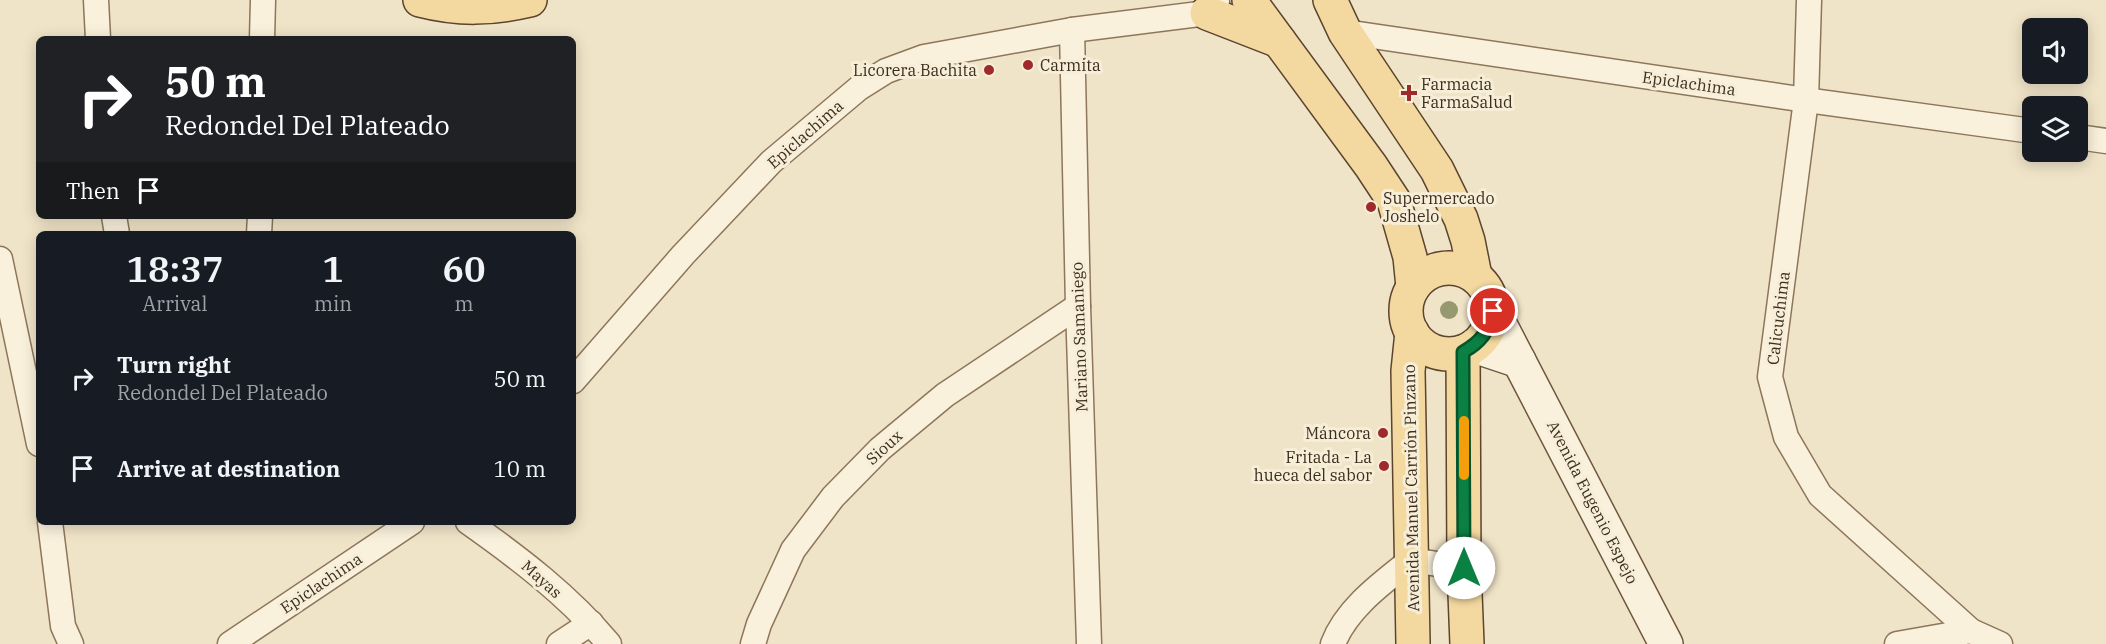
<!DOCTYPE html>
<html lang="en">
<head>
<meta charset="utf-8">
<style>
  :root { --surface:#171b24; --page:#20242c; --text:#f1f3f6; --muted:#9ea1a6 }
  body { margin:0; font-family:"IBM Plex Serif",serif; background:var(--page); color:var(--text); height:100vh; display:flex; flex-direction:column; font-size:22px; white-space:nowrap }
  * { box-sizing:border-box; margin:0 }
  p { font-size:20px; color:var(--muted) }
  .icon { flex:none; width:33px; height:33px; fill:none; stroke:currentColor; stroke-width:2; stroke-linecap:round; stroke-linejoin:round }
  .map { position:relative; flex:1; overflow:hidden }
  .sheet { position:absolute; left:36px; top:231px; width:540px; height:294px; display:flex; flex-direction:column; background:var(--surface); border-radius:9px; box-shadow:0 3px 15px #0003 }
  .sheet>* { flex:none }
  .top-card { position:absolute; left:36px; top:36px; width:540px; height:183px; border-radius:9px; box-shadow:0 3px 15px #0003; background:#202124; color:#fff; overflow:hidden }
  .buttons { position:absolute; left:2022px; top:18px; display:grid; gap:12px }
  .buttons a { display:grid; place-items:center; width:66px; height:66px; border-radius:9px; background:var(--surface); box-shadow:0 3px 15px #0003; font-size:30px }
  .pin { position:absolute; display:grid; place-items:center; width:51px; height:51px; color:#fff; margin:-26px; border:3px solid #fff; border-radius:50%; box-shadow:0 2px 6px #0007 }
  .me { position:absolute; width:66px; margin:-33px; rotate:0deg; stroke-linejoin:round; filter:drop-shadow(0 0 4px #0008) }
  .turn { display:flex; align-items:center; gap:21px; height:126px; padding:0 30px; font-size:27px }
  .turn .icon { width:78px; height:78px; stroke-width:2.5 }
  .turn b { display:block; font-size:42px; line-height:51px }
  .then { display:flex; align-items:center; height:57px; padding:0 30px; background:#0003; gap:12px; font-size:22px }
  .eta { display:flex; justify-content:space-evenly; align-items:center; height:102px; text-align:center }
  .eta b { font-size:36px; font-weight:600; line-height:42px }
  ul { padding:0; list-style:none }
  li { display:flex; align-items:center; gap:18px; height:90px; padding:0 30px }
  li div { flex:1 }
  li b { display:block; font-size:22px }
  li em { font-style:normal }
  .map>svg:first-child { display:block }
</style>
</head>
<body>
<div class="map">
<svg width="2106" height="644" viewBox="0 0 2106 644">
  <rect width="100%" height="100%" fill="#f0e4c8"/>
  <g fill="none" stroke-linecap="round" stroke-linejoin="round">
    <g stroke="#8d765c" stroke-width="27">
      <g id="street">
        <polyline points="96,0 98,39"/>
        <polyline points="1809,0 1806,100 1770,377 1786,437 1820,495 1971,631"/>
        <polyline points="1072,30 1078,306 1089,644"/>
        <polyline points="1345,32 1806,100 2032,131"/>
        <polyline points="262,39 263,0"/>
        <polyline points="2078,137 2106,141"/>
        <polyline points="114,216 117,234"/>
        <polyline points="259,234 260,216"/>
        <polyline points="0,259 39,444"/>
        <polyline points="573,381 683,255 771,162 859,88 886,71 924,57 1072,30 1207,13 1217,2"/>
        <polyline points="50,522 63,626 71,644"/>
        <path d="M468,522C519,558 569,596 609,644"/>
        <polyline points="230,644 412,522"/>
        <polyline points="559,644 591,623"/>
        <polyline points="753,644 759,624 793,550 833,497 880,449 945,395 1078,306"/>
        <path d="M1333,644C1346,609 1382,583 1411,560L1464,568"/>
        <polyline points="1897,644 1971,631 2000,644"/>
      </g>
    </g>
    <g stroke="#6f573f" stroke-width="36">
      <g id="secondary">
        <polyline points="1493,311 1666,644"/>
        <polyline points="1474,346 1519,361"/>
      </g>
    </g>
    <g stroke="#5b4430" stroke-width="36">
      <g id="primary">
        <path d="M420,0C459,10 491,9 530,0"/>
        <polyline points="1249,0 1371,166 1394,201 1410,257 1413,287"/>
        <polyline points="1330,0 1345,32 1437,170 1461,219 1468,241 1475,276"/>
        <polyline points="1207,13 1279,41"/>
        <circle cx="1449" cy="311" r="43"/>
        <polyline points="1412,332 1408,371 1413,644"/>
        <polyline points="1463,352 1464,568 1467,644"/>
      </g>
    </g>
    <use href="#street" stroke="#faf1dc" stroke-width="24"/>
    <use href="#secondary" stroke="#faf1dc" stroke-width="33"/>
    <use href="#primary" stroke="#f3d9a0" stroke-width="33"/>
  </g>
  <circle fill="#96986f" cx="1449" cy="310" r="9"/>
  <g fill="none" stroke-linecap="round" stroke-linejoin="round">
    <g stroke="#07532c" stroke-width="15">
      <path id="route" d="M1464,568L1463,352C1481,342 1489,331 1493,311"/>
    </g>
    <use href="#route" stroke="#0b8043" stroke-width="10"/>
    <polyline stroke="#f59e0b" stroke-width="10" points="1464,421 1464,475"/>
  </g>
  <g fill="#9e2a2b" stroke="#f7eed8" stroke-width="2">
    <circle cx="1028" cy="65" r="6"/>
    <circle cx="989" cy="70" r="6"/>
    <path d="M1406 84h6v6h6v6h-6v6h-6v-6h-6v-6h6z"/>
    <circle cx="1371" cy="207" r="6"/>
    <circle cx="1383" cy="433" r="6"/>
    <circle cx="1384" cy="466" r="6"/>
  </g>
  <g text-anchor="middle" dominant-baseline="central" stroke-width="6" stroke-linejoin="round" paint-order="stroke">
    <g font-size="16" fill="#3d2e20" stroke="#f7eed8" text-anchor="start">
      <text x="1040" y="65">Carmita</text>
      <text x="977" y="70" text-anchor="end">Licorera Bachita</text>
      <text x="1421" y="84">Farmacia<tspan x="1421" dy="18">FarmaSalud</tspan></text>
      <text x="1383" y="198">Supermercado<tspan x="1383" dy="18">Joshelo</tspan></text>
      <text x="1371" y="433" text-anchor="end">Máncora</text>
      <text x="1372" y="457" text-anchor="end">Fritada - La<tspan x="1372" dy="18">hueca del sabor</tspan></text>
    </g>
    <g font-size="16" fill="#3d2e20" stroke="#f7eed8">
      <text transform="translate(1689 83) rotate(8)">Epiclachima</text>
      <text transform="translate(805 134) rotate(-41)">Epiclachima</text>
      <text transform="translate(1778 318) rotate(-83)">Calicuchima</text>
      <text transform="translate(1079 337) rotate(-92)">Mariano Samaniego</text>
      <text transform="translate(884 447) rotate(-42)">Sioux</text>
      <text transform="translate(1411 488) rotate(-91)">Avenida Manuel Carrión Pinzano</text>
      <text transform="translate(1593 502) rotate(63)">Avenida Eugenio Espejo</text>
      <text transform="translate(542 579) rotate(42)">Mayas</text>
      <text transform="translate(321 583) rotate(-34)">Epiclachima</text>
    </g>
  </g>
</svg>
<div class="buttons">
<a><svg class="icon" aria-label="sound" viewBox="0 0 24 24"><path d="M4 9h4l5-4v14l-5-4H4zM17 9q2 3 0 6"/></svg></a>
<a><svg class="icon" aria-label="layers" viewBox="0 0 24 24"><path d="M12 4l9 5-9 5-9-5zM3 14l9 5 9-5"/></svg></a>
</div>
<div class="pin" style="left:1493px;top:311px;background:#d93025"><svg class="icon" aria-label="arrive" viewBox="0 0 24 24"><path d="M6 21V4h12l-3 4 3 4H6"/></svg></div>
<svg class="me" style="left:1464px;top:568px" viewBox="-20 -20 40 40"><circle r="19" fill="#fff"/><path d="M0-13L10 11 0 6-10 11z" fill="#0b8043"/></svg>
<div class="top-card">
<div class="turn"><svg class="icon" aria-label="right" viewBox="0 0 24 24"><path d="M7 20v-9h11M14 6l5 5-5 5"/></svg><div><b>50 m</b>Redondel Del Plateado</div></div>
<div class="then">Then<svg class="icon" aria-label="arrive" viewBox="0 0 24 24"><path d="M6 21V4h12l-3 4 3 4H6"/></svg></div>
</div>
<section class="sheet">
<div class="eta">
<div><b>18:37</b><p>Arrival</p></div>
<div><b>1</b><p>min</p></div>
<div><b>60</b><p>m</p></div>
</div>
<ul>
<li><svg class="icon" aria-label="right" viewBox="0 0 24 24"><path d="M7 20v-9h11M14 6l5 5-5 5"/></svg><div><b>Turn right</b><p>Redondel Del Plateado</p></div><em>50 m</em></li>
<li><svg class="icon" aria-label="arrive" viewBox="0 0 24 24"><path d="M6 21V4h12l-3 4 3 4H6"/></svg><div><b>Arrive at destination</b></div><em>10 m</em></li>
</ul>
</section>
</div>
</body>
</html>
